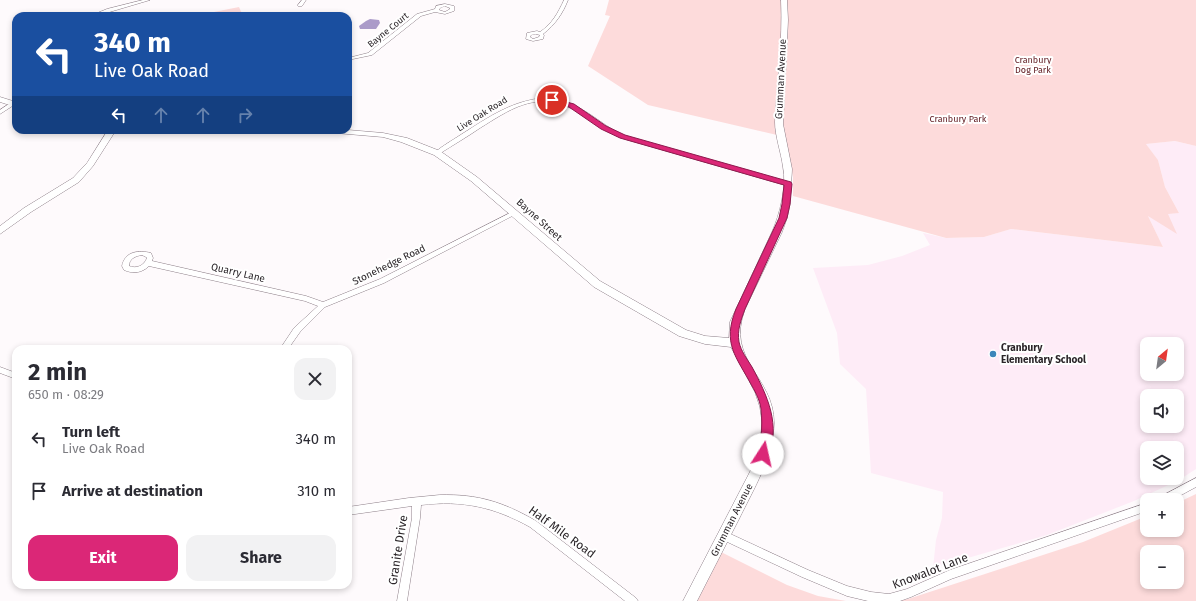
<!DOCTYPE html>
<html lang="en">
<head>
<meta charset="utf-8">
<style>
  :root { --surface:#fff; --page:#f2f2f3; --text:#2b2b33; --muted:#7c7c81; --accent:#db2777 }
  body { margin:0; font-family:"Fira Sans",sans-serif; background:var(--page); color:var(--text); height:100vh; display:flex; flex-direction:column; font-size:15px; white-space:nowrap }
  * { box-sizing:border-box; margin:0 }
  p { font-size:13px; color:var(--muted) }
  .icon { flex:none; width:22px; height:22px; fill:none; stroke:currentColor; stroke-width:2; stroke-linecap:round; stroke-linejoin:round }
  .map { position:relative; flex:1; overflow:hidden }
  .side { position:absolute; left:12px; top:345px; width:340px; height:244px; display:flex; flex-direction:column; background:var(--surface); border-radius:12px; box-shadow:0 2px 6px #0003 }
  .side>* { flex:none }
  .banner { position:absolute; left:12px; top:12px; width:340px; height:122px; border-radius:12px; box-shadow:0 2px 6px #0003; background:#1a4fa0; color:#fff; overflow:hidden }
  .needle { width:26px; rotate:29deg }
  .fabs { position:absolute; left:1140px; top:337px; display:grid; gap:8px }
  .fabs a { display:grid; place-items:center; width:44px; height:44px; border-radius:8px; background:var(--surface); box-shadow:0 2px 6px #0003; font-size:20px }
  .pin { position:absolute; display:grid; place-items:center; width:34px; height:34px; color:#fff; margin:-17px; border:2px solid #fff; border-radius:50%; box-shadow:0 1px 4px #0007 }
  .me { position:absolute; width:44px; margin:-22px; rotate:10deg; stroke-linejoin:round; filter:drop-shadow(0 0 3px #0008) }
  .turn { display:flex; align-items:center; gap:14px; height:84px; padding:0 16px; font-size:18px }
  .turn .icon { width:52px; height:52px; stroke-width:2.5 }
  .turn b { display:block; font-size:28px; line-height:34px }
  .lanes { display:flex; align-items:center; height:38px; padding:0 16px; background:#0003; justify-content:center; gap:20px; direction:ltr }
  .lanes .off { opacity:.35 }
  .round { display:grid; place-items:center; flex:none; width:42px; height:42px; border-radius:12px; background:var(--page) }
  .headline { display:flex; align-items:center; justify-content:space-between; height:68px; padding:0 16px }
  h1 { font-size:24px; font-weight:700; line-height:30px }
  .primary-button { display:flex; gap:8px; margin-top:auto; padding:8px 16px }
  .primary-button a { flex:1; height:46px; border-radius:12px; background:var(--accent); color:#fff; font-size:16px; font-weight:700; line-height:46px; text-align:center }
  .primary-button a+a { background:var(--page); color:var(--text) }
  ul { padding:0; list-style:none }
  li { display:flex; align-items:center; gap:12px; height:52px; padding:0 16px }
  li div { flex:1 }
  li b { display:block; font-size:15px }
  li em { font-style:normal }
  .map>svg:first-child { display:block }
</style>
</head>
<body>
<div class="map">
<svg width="1196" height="601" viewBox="0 0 1196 601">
  <rect width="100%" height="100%" fill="#fefafc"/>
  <path fill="#feecf7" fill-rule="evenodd" d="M1175,141L1196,146V469L1179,480L1134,501L1047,535L933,568L936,540L942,518L943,492L871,473L866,389L840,364L837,333L813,268L868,265L902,256L930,245L923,233L946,238L984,237L1011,229L1163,247L1147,214L1179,213L1165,187L1158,160L1146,144ZM1147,344H1177V374H1147ZM1147,396H1177V426H1147ZM1147,448H1177V478H1147Z"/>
  <g fill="#fddbdb" fill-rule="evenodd">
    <polygon points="609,0 1196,0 1196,146 1175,141 1146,144 1158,160 1165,187 1179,213 1168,214 1177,234 1148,216 1163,247 1011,229 984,237 946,238 793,196 793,177 788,152 777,135 648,105 588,66 610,16 605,15"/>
    <polygon points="239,7 243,16 194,16"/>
    <path d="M1196,494V601H894L908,599L1083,542L1147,516V530H1177V503ZM1147,552H1177V582H1147Z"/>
    <polygon points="717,550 787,585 818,596 846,601 687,601"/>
  </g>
  <polygon fill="#ab9bc9" points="370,19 379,20 380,23 376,29 360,29 359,26 366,21"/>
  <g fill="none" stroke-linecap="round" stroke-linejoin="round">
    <g stroke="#8d7f88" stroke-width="1">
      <g id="street">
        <polygon points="143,0 150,0 96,16 90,16 107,9"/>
        <polygon points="302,0 306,0 302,6 298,6 298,5"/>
        <path d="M564,0H568C563,13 555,25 543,34L544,35L543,39L533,41L526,39L527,33L537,31L540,32C552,24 558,13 564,0ZM536,34L540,35L539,37L533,39L530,37L531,35Z"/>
        <path d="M445,4L454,6V11L445,14L435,12L421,16L372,55L348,60V58L368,53L417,14L435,9L436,6ZM445,6L450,8V9L445,12L439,10L440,8Z"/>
        <path d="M545,98C555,99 564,101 573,105C592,113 606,128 625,136L790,183L791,184L788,186L621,138C602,130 587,115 568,107C534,92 509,110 480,128C467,137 453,145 439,154H435L434,153C442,146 453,140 462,134C489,117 513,100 545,98Z"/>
        <polygon points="12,102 14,103 14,105 0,114 0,110"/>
        <path d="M514,211L517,213L516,214L384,283L325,307L300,332L288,349H280L294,328L318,306L305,301L149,266C142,273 133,274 124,270L122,266C125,251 139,250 151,253L153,258L152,261L306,296L323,302L380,279ZM142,255L146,257L147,258C144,266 136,269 129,266C129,259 135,256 142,255Z"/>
        <polygon points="0,367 16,373 16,379 0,373"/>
        <polygon points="1196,478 1196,487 1172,500 1159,500 1160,497"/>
        <path d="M440,495C478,494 503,502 536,521L636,598L638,601H625L530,527C494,507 463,500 421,505L420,518L407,601H397L412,518V506L348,515V507L409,498Z"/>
        <polygon points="1147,503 1147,511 951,579 911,597 900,601 868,601 847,596 802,577 721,539 719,536 721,533 724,531 808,570 847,586 871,592 889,594 907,589 950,570"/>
      </g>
    </g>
    <g stroke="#8d7f88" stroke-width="1">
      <g id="secondary">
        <path d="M781,0H787L788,20L783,124L792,169L790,204L787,218L782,232L745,309C725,361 774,376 774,423C773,458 754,488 739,519C725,546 711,574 697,601H683L754,464L761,437L762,421L760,407L755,392L731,347L705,344L679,336L594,287L471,181L434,155L401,142L383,137L324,132L320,130H348L383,133L407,138L440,151L477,177L600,281L686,330L705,336L729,338L730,322L772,232C780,214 787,186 783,167C781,152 775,136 775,122C777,81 783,41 781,0Z"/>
        <polygon points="0,97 16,102 16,107 0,102"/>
        <polygon points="108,130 116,130 93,166 79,182 31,212 0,234 0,226 24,208 73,178 87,163"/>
      </g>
    </g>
    <use href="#street" fill="#fff" fill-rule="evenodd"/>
    <use href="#secondary" fill="#fff" fill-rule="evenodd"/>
  </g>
  <path fill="#db2777" stroke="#8e194d" d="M552,98L574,104L606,126L625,135L791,182L792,184L790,204L787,218L745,309C741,320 737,330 739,342C741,351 747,359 752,367C767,395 782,426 767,458L763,459L760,458C757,451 761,444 761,437C762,428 762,418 761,409C760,401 756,393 752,386C736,356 722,344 736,309L779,218L782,204L784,185L620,138L601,129L569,107L550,102L549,100Z"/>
  <circle fill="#3b86ba" stroke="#fff" stroke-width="1.5" cx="993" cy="354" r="4"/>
  <g text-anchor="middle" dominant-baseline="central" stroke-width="4" stroke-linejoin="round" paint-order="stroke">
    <g font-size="9" fill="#2b2529" stroke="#fff">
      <text transform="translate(388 30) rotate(-39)">Bayne Court</text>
      <text transform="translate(482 114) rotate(-32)">Live Oak Road</text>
    </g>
    <g font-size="9" fill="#642026" stroke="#fff">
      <text x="1033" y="60">Cranbury<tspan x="1033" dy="10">Dog Park</tspan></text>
      <text x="958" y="119">Cranbury Park</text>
    </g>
    <g font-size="10" fill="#2b2529" stroke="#fff">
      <text transform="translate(781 79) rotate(-87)">Grumman Avenue</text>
      <text transform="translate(539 220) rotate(42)">Bayne Street</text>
      <text transform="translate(389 265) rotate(-26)">Stonehedge Road</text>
      <text transform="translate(238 273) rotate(13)">Quarry Lane</text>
      <text transform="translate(732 520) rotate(-63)">Grumman Avenue</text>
    </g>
    <g font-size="10" font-weight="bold" fill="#2b2529" stroke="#fff" text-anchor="start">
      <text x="1001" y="348">Cranbury<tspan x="1001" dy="12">Elementary School</tspan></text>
    </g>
    <g font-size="12" fill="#2b2529" stroke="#fff">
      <text transform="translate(562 532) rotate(36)">Half Mile Road</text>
      <text transform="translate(398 550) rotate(-81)">Granite Drive</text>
      <text transform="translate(930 571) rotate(-21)">Knowalot Lane</text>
    </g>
  </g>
</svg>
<div class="fabs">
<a><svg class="needle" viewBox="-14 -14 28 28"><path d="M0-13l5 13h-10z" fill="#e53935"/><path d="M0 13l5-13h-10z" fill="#7c7c81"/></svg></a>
<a><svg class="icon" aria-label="sound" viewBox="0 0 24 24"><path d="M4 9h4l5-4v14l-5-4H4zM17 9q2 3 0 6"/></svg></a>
<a><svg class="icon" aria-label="layers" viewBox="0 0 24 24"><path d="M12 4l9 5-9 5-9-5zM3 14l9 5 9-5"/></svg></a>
<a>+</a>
<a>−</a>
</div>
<div class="pin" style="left:552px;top:100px;background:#d93025"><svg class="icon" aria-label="arrive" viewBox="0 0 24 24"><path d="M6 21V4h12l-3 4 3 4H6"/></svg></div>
<svg class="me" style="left:763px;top:454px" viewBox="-20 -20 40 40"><circle r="19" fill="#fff"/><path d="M0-13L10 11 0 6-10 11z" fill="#db2777"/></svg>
<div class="banner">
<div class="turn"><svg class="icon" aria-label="left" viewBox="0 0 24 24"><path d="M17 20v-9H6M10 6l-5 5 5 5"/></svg><div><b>340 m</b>Live Oak Road</div></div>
<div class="lanes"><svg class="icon" aria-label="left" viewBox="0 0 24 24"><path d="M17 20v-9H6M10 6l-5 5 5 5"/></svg><svg class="icon off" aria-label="ahead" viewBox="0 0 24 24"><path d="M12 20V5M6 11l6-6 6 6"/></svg><svg class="icon off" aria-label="ahead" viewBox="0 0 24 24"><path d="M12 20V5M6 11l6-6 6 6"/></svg><svg class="icon off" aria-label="right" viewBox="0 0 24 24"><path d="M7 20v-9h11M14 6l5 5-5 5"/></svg></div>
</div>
<section class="side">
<div class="headline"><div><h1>2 min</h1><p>650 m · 08:29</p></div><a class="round"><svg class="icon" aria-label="close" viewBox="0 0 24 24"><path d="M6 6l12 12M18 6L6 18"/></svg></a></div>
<ul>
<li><svg class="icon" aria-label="left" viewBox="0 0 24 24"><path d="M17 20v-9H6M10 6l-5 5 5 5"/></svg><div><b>Turn left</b><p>Live Oak Road</p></div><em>340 m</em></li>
<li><svg class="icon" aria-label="arrive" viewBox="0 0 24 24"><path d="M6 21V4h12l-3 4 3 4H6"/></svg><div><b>Arrive at destination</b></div><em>310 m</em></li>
</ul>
<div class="primary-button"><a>Exit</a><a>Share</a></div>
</section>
</div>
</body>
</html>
